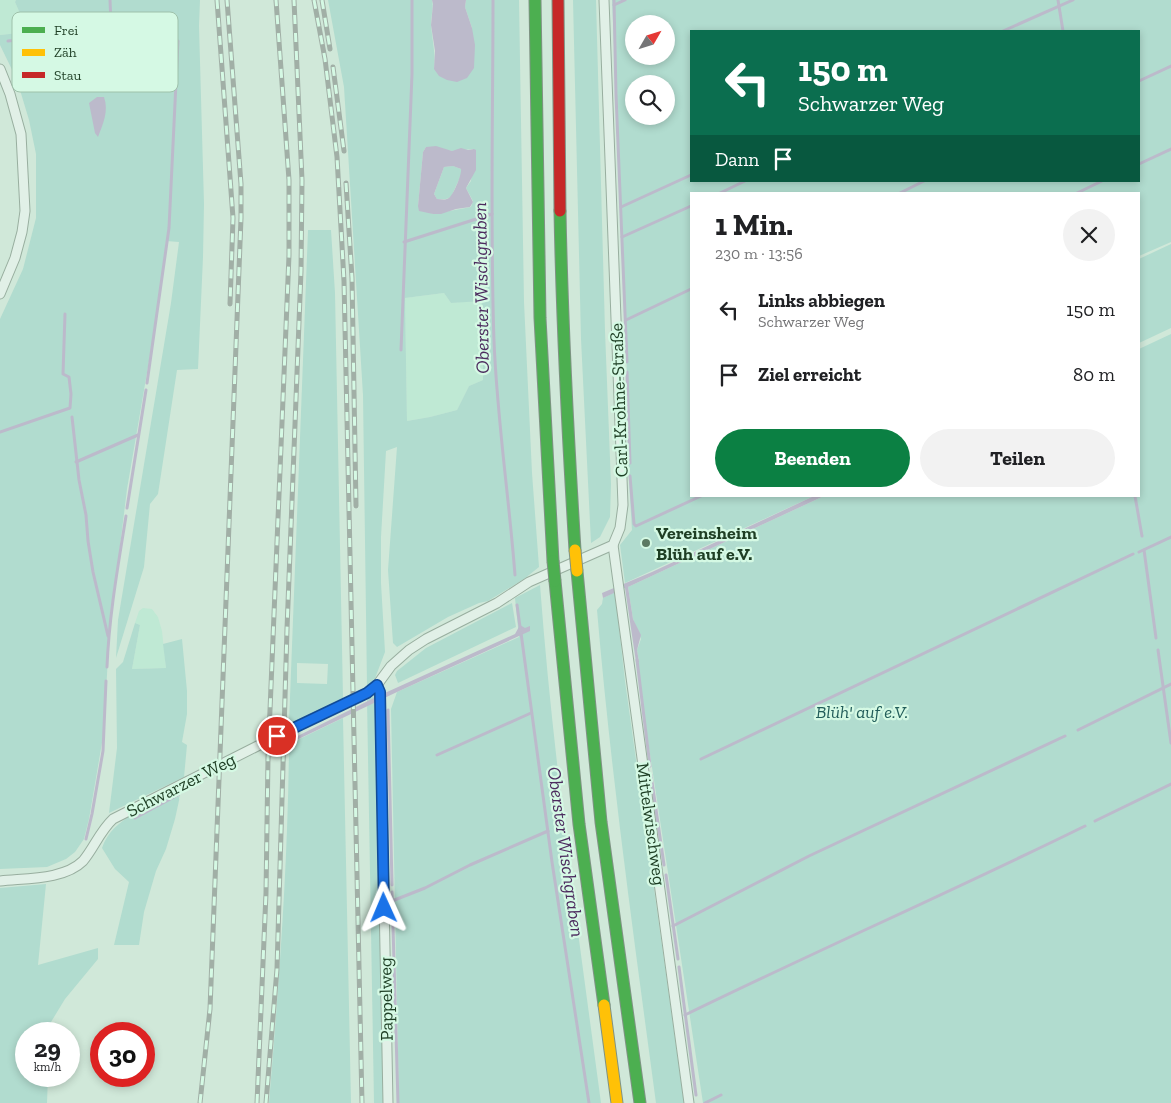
<!DOCTYPE html>
<html lang="de">
<head>
<meta charset="utf-8">
<style>
  :root { --surface:#fff; --page:#f2f2f2; --text:#202124; --muted:#757577; --accent:#0b8043 }
  body { margin:0; font-family:"Zilla Slab",serif; background:var(--page); color:var(--text); height:100vh; display:flex; flex-direction:column; font-size:19px; white-space:nowrap }
  * { box-sizing:border-box; margin:0 }
  p { font-size:16px; color:var(--muted) }
  .icon { flex:none; width:28px; height:28px; fill:none; stroke:currentColor; stroke-width:2; stroke-linecap:round; stroke-linejoin:round }
  .map { position:relative; flex:1; overflow:hidden }
  .sheet { position:absolute; left:690px; top:192px; width:450px; height:305px; display:flex; flex-direction:column; background:var(--surface); border-radius:0px; box-shadow:0 2px 8px #0003 }
  .sheet>* { flex:none }
  .hud { position:absolute; left:690px; top:30px; width:450px; height:152px; border-radius:0px; box-shadow:0 2px 8px #0003; background:#0b6e4f; color:#fff; overflow:hidden }
  .needle { width:32px; rotate:51deg }
  .fabs { position:absolute; left:625px; top:15px; display:grid; gap:10px }
  .fabs a { display:grid; place-items:center; width:50px; height:50px; border-radius:50%; background:var(--surface); box-shadow:0 2px 8px #0003; font-size:25px }
  .speed { position:absolute; left:15px; top:1022px; display:flex; gap:10px; font-size:25px; font-weight:700; text-align:center }
  .speed>* { display:grid; place-content:center; width:65px; height:65px; border-radius:50%; background:var(--surface); box-shadow:0 2px 8px #0003; line-height:1 }
  .speed small { font-size:12px; font-weight:400 }
  .speed .limit { border:8px solid #d22; background:#fff; color:#111 }
  .pin { position:absolute; display:grid; place-items:center; width:42px; height:42px; color:#fff; margin:-21px; border:2px solid #fff; border-radius:50%; box-shadow:0 1px 5px #0007 }
  .me { position:absolute; width:55px; margin:-28px; rotate:359deg; stroke-linejoin:round; filter:drop-shadow(0 0 4px #0008) }
  .turn { display:flex; align-items:center; gap:18px; height:105px; padding:0 25px; font-size:22px }
  .turn .icon { width:65px; height:65px; stroke-width:2.5 }
  .turn b { display:block; font-size:35px; line-height:42px }
  .then { display:flex; align-items:center; height:48px; padding:0 25px; background:#0003; gap:10px; font-size:19px }
  .round { display:grid; place-items:center; flex:none; width:52px; height:52px; border-radius:26px; background:var(--page) }
  .headline { display:flex; align-items:center; justify-content:space-between; height:85px; padding:0 25px }
  h1 { font-size:30px; font-weight:800; line-height:38px }
  .button { display:flex; gap:10px; margin-top:auto; padding:10px 25px }
  .button a { flex:1; height:58px; border-radius:30px; background:var(--accent); color:#fff; font-size:20px; font-weight:800; line-height:58px; text-align:center }
  .button a+a { background:var(--page); color:var(--text) }
  ul { padding:0; list-style:none }
  li { display:flex; align-items:center; gap:15px; height:65px; padding:0 25px }
  li div { flex:1 }
  li b { display:block; font-size:19px }
  li em { font-style:normal }
  .map>svg:first-child { display:block }
</style>
</head>
<body>
<div class="map">
<svg width="1171" height="1103" viewBox="0 0 1171 1103">
  <rect width="100%" height="100%" fill="#d0e8d9"/>
  <g fill="#bfe9d4">
    <polygon points="0,0 16,0 15,2 28,32 0,35"/>
    <polygon points="444,293 451,303 482,300 483,325 483,380 469,386 457,410 430,417 407,421 405,298"/>
    <polygon points="143,608 152,609 158,617 162,631 166,668 132,669 140,625 135,623 139,611"/>
  </g>
  <g fill="#b1dccf" fill-rule="evenodd">
    <polygon points="16,0 200,0 199,26 204,204 203,257 198,369 177,370 158,494 150,504 144,567 116,658 118,620 171,303 179,242 166,241 160,297 127,489 109,637 104,731 89,819 84,839 75,852 66,859 47,867 0,869 0,319 23,269 36,218 36,154 29,120 17,80 0,45 0,35 28,32 15,2"/>
    <path d="M328,0H432C434,7 431,16 431,24C432,40 436,53 434,69L472,28L465,7L466,0H519L524,302L532,473L539,567L524,579L488,601L479,603L448,617L397,647L393,643L388,570L397,447L386,451L381,537V583L385,652L374,681L367,687L363,395L344,87ZM426,147L452,151L473,149L471,181L466,188L473,201L471,207L433,214L418,206L423,152ZM444,293L451,303L482,301L483,325V380L469,386L457,410L430,417L407,421L405,298Z"/>
    <polygon points="573,0 596,0 605,331 611,484 610,517 600,537 591,543 581,339"/>
    <path d="M612,0H1171V242L1139,256V194H691V496H814L625,583L620,545L632,530L628,465L626,321ZM634,24H666V56H634ZM691,31H1139V181H691ZM634,84H666V116H634Z"/>
    <polygon points="453,166 461,169 462,173 451,197 446,199 437,199 434,194 444,167"/>
    <path d="M308,230H331L335,293L343,698L289,724ZM297,663L328,664L327,684L297,683Z"/>
    <polygon points="1171,244 1171,328 1139,343 1139,259"/>
    <polygon points="1171,334 1171,1103 703,1103 636,662 639,662 637,650 641,639 633,619 628,587 824,496 1139,496 1139,349"/>
    <path d="M540,585C553,759 578,931 601,1103H399L391,709L397,692L519,637L515,598Z"/>
    <path d="M615,592L625,681L684,1103H656C634,939 611,775 597,610L602,604L603,598Z"/>
    <polygon points="512,603 516,627 398,683 395,675 397,671 426,648"/>
    <polygon points="135,623 140,625 132,669 166,668 163,644 182,639 187,691 187,714 182,742 187,745 184,777 109,813 117,748 116,669 123,662"/>
    <polygon points="376,695 383,1103 374,1103 367,700"/>
    <path d="M343,718L351,1103H269C279,983 288,864 289,744Z"/>
    <path d="M181,790L180,793L173,796L175,798L180,796L175,819L166,849L156,871L144,912L139,945H114L129,882L115,869L102,848C112,817 154,804 181,790Z"/>
    <polygon points="46,884 38,965 98,948 98,959 65,999 51,1022 50,1034 26,1034 26,1076 48,1076 47,1103 0,1103 0,888"/>
  </g>
  <g fill="#bcbacb" fill-rule="evenodd">
    <polygon points="432,0 466,0 465,7 472,28 475,45 474,68 467,78 457,82 447,80 439,76 434,69 435,51 431,25 433,4"/>
    <path d="M97,97H104C109,111 103,124 98,137L95,133L89,103Z"/>
    <path d="M436,146L452,151L461,148L468,150L474,149L476,150V170L466,188L473,202L470,207L456,209L441,214H433L419,211L418,206L423,152L426,147ZM453,166L461,169C462,174 454,193 450,197C446,201 441,199 437,199L434,194L444,167Z"/>
    <polygon points="814,496 824,496 628,587 633,619 641,635 637,650 639,662 636,662 625,588 603,598 602,593 652,572"/>
    <polygon points="520,625 525,628 530,626 530,631 397,692 175,798 171,799 376,697 515,634"/>
  </g>
  <polygon fill="#d0e8d9" points="289,737 289,747 179,799 181,790"/>
  <g fill="none" stroke-linecap="round" stroke-linejoin="round">
    <g stroke="#bcbacb" stroke-width="3">
      <path d="M493,0C493,114 490,227 494,341C497,419 509,497 515,575"/>
      <polyline points="614,0 616,95 627,362"/>
      <polyline points="1058,0 1063,31"/>
      <polyline points="614,5 625,0"/>
      <polyline points="1003,31 1073,0"/>
      <polyline points="8,41 109,31 111,24 110,0"/>
      <polyline points="1139,81 1171,66"/>
      <polyline points="1139,164 1171,149"/>
      <polyline points="718,194 745,181"/>
      <polyline points="898,194 924,181"/>
      <polyline points="1075,194 1102,181"/>
      <polyline points="621,207 691,175"/>
      <polyline points="622,237 691,206"/>
      <polyline points="404,242 492,214"/>
      <polyline points="626,320 691,289"/>
      <polyline points="401,350 412,74 412,0"/>
      <polyline points="627,372 630,463"/>
      <polyline points="147,383 169,228 178,41"/>
      <polyline points="72,417 79,480 86,515 88,541 93,572 108,636"/>
      <polyline points="0,432 70,408 71,394 69,377 63,374 65,314"/>
      <polyline points="76,462 138,435"/>
      <polyline points="630,476 634,524 636,526 701,496"/>
      <polyline points="1135,496 1142,536"/>
      <polyline points="127,508 146,390"/>
      <polyline points="1144,550 1156,638"/>
      <polyline points="1139,552 1171,537"/>
      <polyline points="517,605 520,627"/>
      <polyline points="521,633 552,862 589,1103"/>
      <polyline points="1158,650 1171,743"/>
      <polyline points="637,660 650,766"/>
      <path d="M107,667C109,616 118,566 126,516"/>
      <polyline points="388,710 392,885"/>
      <polyline points="1078,730 1171,684"/>
      <polyline points="437,755 531,713"/>
      <polyline points="701,759 1133,554"/>
      <polyline points="651,775 664,865"/>
      <polyline points="135,818 174,797"/>
      <polyline points="1095,821 1171,784"/>
      <polyline points="86,839 92,814 103,751 106,681"/>
      <polyline points="666,875 678,959"/>
      <polyline points="392,892 398,1103"/>
      <polyline points="392,901 425,888 470,865 548,831"/>
      <polyline points="673,926 809,856 1065,736"/>
      <polyline points="679,967 696,1095"/>
      <path d="M685,1015C818,950 953,891 1085,826"/>
      <polyline points="705,1103 721,1095"/>
    </g>
    <g stroke="#98ae9f" stroke-width="11">
      <g id="street">
        <polyline points="0,69 10,94 21,134 25,211 22,232 15,258 0,294"/>
        <polyline points="613,545 689,1103"/>
        <polyline points="377,685 380,693 388,1103"/>
        <path d="M0,881C25,878 64,880 83,861C94,848 100,831 113,819L293,728L367,693L377,685L391,666L409,650L426,639L497,603L529,582L613,545L620,528L623,505L604,0"/>
      </g>
    </g>
    <g stroke="#7f9384" stroke-width="13">
      <g id="fast">
        <polyline points="535,0 540,318 553,561"/>
        <path d="M560,211C562,324 568,437 575,550"/>
        <polyline points="577,571 601,822 640,1103"/>
        <polyline points="555,581 579,824 604,1005"/>
      </g>
    </g>
    <g stroke="#7f9384" stroke-width="13">
      <polyline id="slow" points="604,1005 617,1103"/>
    </g>
    <g stroke="#7f9384" stroke-width="13">
      <polyline id="jam" points="558,0 560,211"/>
    </g>
    <use href="#street" stroke="#e1f0e7" stroke-width="9"/>
    <use href="#fast" stroke="#4caf50" stroke-width="11"/>
    <use href="#slow" stroke="#ffc107" stroke-width="11"/>
    <use href="#jam" stroke="#c62828" stroke-width="11"/>
    <g stroke="#a1afa6" stroke-width="5">
      <g id="rail">
        <polyline points="217,0 233,218 230,304"/>
        <polyline points="314,0 325,59 337,157 344,281 362,1103"/>
        <polyline points="322,0 330,49"/>
        <polyline points="333,67 344,151"/>
        <polyline points="346,183 352,278 356,506"/>
        <polyline points="200,1103 210,1009 241,218 241,184 227,0"/>
        <polyline points="257,1103 266,893 268,758 289,255 289,180 276,0"/>
        <polyline points="266,1103 277,969 287,629 301,271 302,180 294,0"/>
      </g>
    </g>
    <use href="#rail" stroke="#d5f9e4" stroke-width="3" stroke-dasharray="9" stroke-linecap="butt"/>
    <g stroke="#7f9384" stroke-width="13" stroke-linecap="butt">
      <polyline id="fast-bridge" points="553,561 555,581"/>
    </g>
    <g stroke="#7f9384" stroke-width="13" stroke-linecap="butt">
      <polyline id="slow-bridge" points="575,550 577,571"/>
    </g>
    <use href="#fast-bridge" stroke="#4caf50" stroke-width="11"/>
    <use href="#slow-bridge" stroke="#ffc107" stroke-width="11"/>
  </g>
  <g fill="none" stroke-linecap="round" stroke-linejoin="round">
    <g stroke="#114b97" stroke-width="12">
      <polyline id="route" points="277,736 367,693 377,685 380,692 384,908"/>
    </g>
    <use href="#route" stroke="#1a73e8" stroke-width="9"/>
  </g>
  <circle fill="#5c7a63" stroke="#d5f9e4" stroke-width="2" cx="646" cy="543" r="5"/>
  <g text-anchor="middle" dominant-baseline="central" stroke-width="4.5" stroke-linejoin="round" paint-order="stroke">
    <g font-size="18" fill="#1e3e24" stroke="#d5f9e4">
      <text transform="translate(619 400) rotate(-92)">Carl-Krohne-Straße</text>
      <text transform="translate(181 785) rotate(-27)">Schwarzer Weg</text>
      <text transform="translate(651 824) rotate(82)">Mittelwischweg</text>
      <text transform="translate(386 999) rotate(-91)">Pappelweg</text>
    </g>
    <g font-size="18" font-weight="bold" fill="#1e3e24" stroke="#d5f9e4" text-anchor="start">
      <text x="656" y="533">Vereinsheim<tspan x="656" dy="21">Blüh auf e.V.</tspan></text>
    </g>
    <g font-size="18" font-style="italic" fill="#225d5a" stroke="#d5f9e4">
      <text x="862" y="712">Blüh' auf e.V.</text>
    </g>
    <g font-size="19" font-style="italic" fill="#4d2c5f" stroke="#d5f9e4">
      <text transform="translate(481 288) rotate(-91)">Oberster Wischgraben</text>
      <text transform="translate(566 852) rotate(82)">Oberster Wischgraben</text>
    </g>
  </g>
  <rect x="12" y="12" width="166" height="80" rx="8" fill="#d5f9e4" stroke="#9ec1aa" stroke-width="1"/>
  <rect x="22" y="27" width="23" height="6" fill="#4caf50"/>
  <rect x="22" y="49" width="23" height="7" fill="#ffc107"/>
  <rect x="22" y="72" width="23" height="6" fill="#c62828"/>
  <g font-size="14" fill="#1e3e24">
    <text x="54" y="35">Frei</text>
    <text x="54" y="57">Zäh</text>
    <text x="54" y="80">Stau</text>
  </g>
</svg>
<div class="fabs">
<a><svg class="needle" viewBox="-14 -14 28 28"><path d="M0-13l5 13h-10z" fill="#e53935"/><path d="M0 13l5-13h-10z" fill="#757577"/></svg></a>
<a><svg class="icon" aria-label="search" viewBox="0 0 24 24"><circle cx="10" cy="10" r="6"/><path d="M15 15l6 6"/></svg></a>
</div>
<div class="speed"><div>29<small>km/h</small></div><div class="limit">30</div></div>
<div class="pin" style="left:277px;top:736px;background:#d93025"><svg class="icon" aria-label="arrive" viewBox="0 0 24 24"><path d="M6 21V4h12l-3 4 3 4H6"/></svg></div>
<svg class="me" style="left:384px;top:908px" viewBox="-20 -20 40 40"><path d="M0-17L14 15 0 8-14 15z" fill="#1a73e8" stroke="#fff" stroke-width="4"/></svg>
<div class="hud">
<div class="turn"><svg class="icon" aria-label="left" viewBox="0 0 24 24"><path d="M17 20v-9H6M10 6l-5 5 5 5"/></svg><div><b>150 m</b>Schwarzer Weg</div></div>
<div class="then">Dann<svg class="icon" aria-label="arrive" viewBox="0 0 24 24"><path d="M6 21V4h12l-3 4 3 4H6"/></svg></div>
</div>
<section class="sheet">
<div class="headline"><div><h1>1 Min.</h1><p>230 m · 13:56</p></div><a class="round"><svg class="icon" aria-label="close" viewBox="0 0 24 24"><path d="M6 6l12 12M18 6L6 18"/></svg></a></div>
<ul>
<li><svg class="icon" aria-label="left" viewBox="0 0 24 24"><path d="M17 20v-9H6M10 6l-5 5 5 5"/></svg><div><b>Links abbiegen</b><p>Schwarzer Weg</p></div><em>150 m</em></li>
<li><svg class="icon" aria-label="arrive" viewBox="0 0 24 24"><path d="M6 21V4h12l-3 4 3 4H6"/></svg><div><b>Ziel erreicht</b></div><em>80 m</em></li>
</ul>
<div class="button"><a>Beenden</a><a>Teilen</a></div>
</section>
</div>
</body>
</html>
